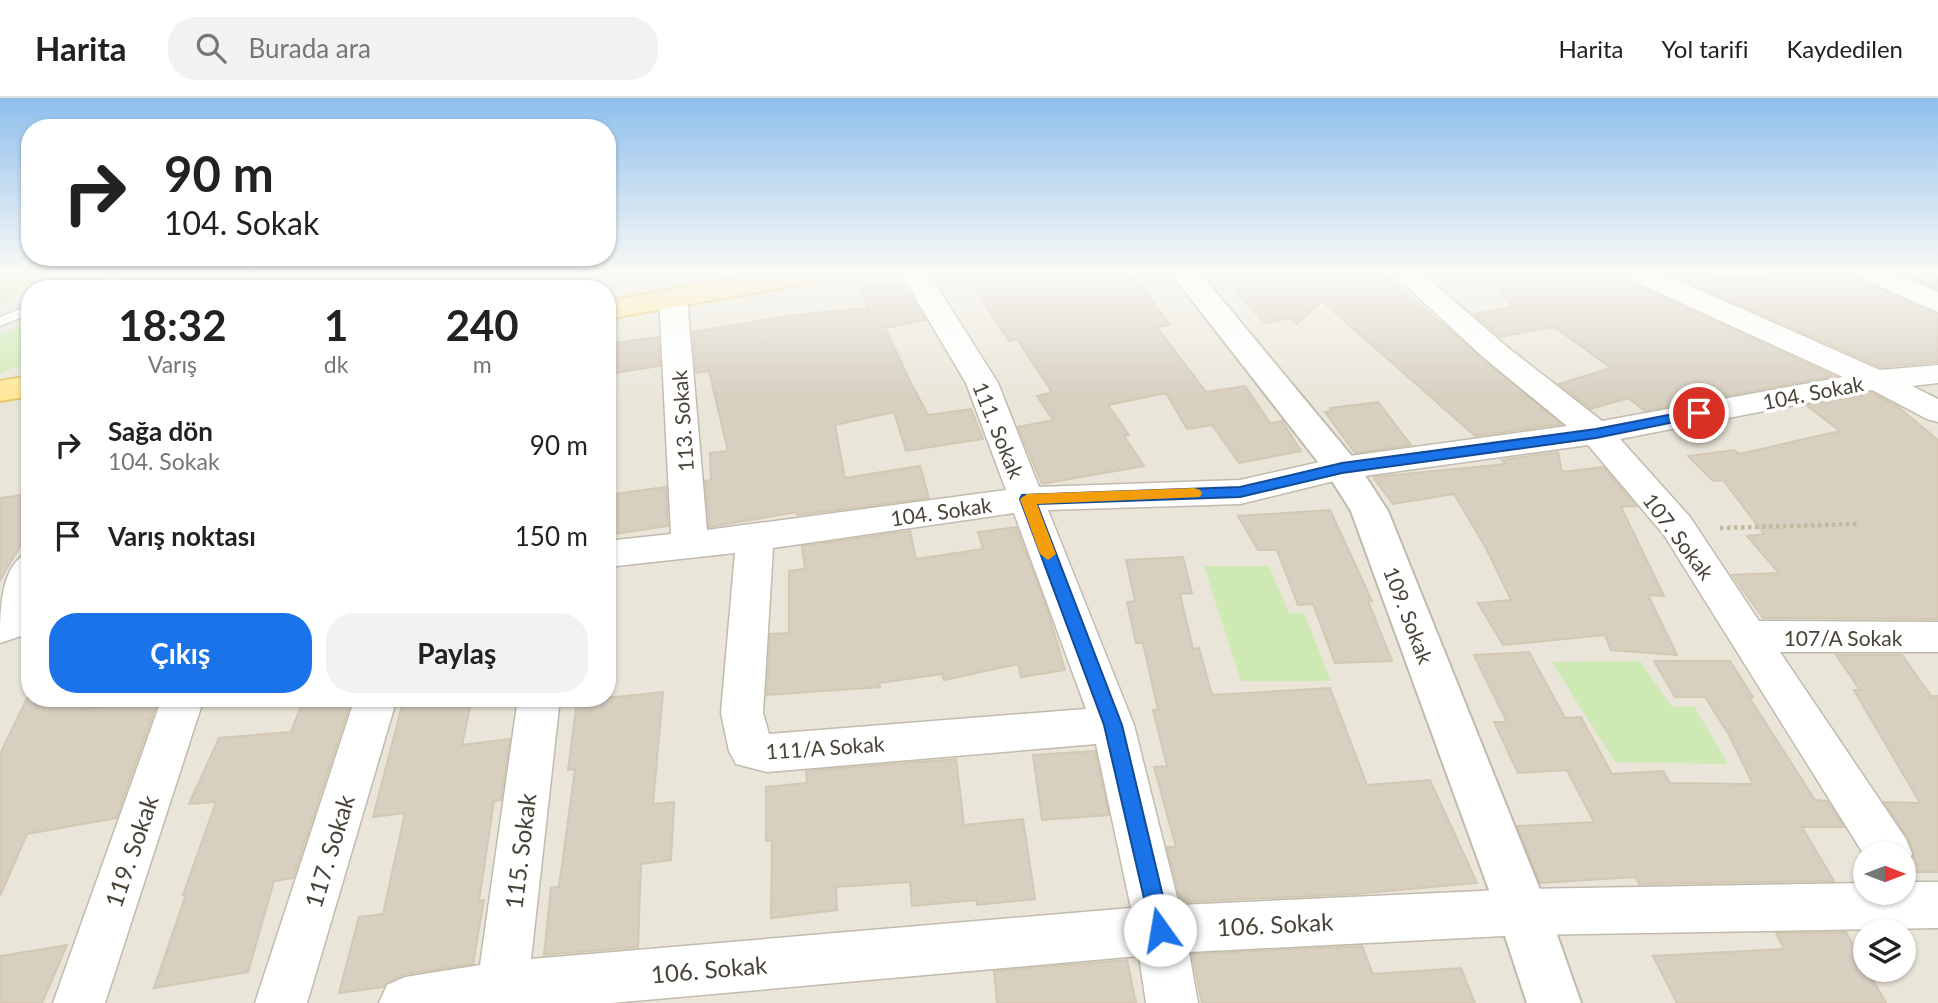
<!DOCTYPE html>
<html lang="tr">
<head>
<meta charset="utf-8">
<style>
  :root { --surface:#fff; --page:#f2f2f2; --text:#222; --muted:#767676; --line:#e0e0e0; --accent:#1a73e8 }
  body { margin:0; font-family:Lato,sans-serif; background:var(--page); color:var(--text); height:100vh; display:flex; flex-direction:column; font-size:26px; white-space:nowrap }
  * { box-sizing:border-box; margin:0 }
  p { font-size:23px; color:var(--muted) }
  .icon { flex:none; width:38px; height:38px; fill:none; stroke:currentColor; stroke-width:2; stroke-linecap:round; stroke-linejoin:round }
  .map { position:relative; flex:1; overflow:hidden }
  .details { position:absolute; left:21px; top:182px; width:595px; height:427px; display:flex; flex-direction:column; background:var(--surface); border-radius:28px; box-shadow:0 2px 5px #0004 }
  .details>* { flex:none }
  .hud { position:absolute; left:21px; top:21px; width:595px; height:147px; border-radius:28px; box-shadow:0 2px 5px #0004; background:#fff; color:var(--text); overflow:hidden }
  .needle { width:46px; rotate:90deg }
  .tools { position:absolute; left:1853px; top:744px; display:grid; gap:14px }
  .tools a { display:grid; place-items:center; width:63px; height:63px; border-radius:50%; background:var(--surface); box-shadow:0 2px 5px #0004; font-size:35px }
  .pin { position:absolute; display:grid; place-items:center; width:60px; height:60px; color:#fff; margin:-30px; border:4px solid #fff; border-radius:50%; box-shadow:0 2px 7px #0007 }
  .me { position:absolute; width:77px; margin:-38px; rotate:347deg; stroke-linejoin:round; filter:drop-shadow(0 0 5px #0008) }
  .turn { display:flex; align-items:center; gap:24px; height:147px; padding:0 28px; font-size:32px }
  .turn .icon { width:91px; height:91px; stroke-width:2.5 }
  .turn b { display:block; font-size:49px; line-height:60px }
  .eta { display:flex; justify-content:space-evenly; align-items:center; height:119px; text-align:center }
  .eta b { font-size:42px; font-weight:700; line-height:49px }
  .primary-button { display:flex; gap:14px; margin-top:auto; padding:14px 28px }
  .primary-button a { flex:1; height:80px; border-radius:28px; background:var(--accent); color:#fff; font-size:28px; font-weight:700; line-height:80px; text-align:center }
  .primary-button a+a { background:var(--page); color:var(--text) }
  ul { padding:0; list-style:none }
  li { display:flex; align-items:center; gap:21px; height:91px; padding:0 28px }
  li div { flex:1 }
  li b { display:block; font-size:26px }
  li em { font-style:normal }
  header { display:flex; align-items:center; gap:42px; box-sizing:border-box; height:98px; padding:0 35px; background:var(--surface); border-bottom:2px solid var(--line) }
  header strong { font-size:33px }
  nav { display:flex; gap:38px; margin-inline-start:auto; font-size:24px }
  .search { width:490px; height:63px; background:var(--page); display:flex; align-items:center; gap:18px; box-sizing:border-box; padding:0 24px; border-radius:28px; color:var(--muted); font-size:26px }
  .map>svg:first-child { display:block }
</style>
</head>
<body>
<header>
<strong>Harita</strong>
<div class="search"><svg class="icon" aria-label="search" viewBox="0 0 24 24"><circle cx="10" cy="10" r="6"/><path d="M15 15l6 6"/></svg>Burada ara</div>
<nav><a>Harita</a><a>Yol tarifi</a><a>Kaydedilen</a></nav>
</header>
<div class="map">
<svg width="1938" height="905" viewBox="0 0 1938 905">
  <rect width="100%" height="100%" fill="#f5f3eb"/>
  <path fill="#e9e5d9" fill-rule="evenodd" d="M0,174H1938V905H0ZM30,191H607V600H30ZM1866,756H1904V794H1866ZM1866,833H1904V872H1866Z"/>
  <polygon fill="#e5e2dc" points="0,174 610,174 511,191 30,191 30,264 0,275"/>
  <g fill="#cfe9b4">
    <polygon points="0,174 79,174 56,178 0,207"/>
    <polygon points="181,174 316,174 316,175 233,191 182,191"/>
    <polygon points="30,223 30,264 0,275 0,237"/>
    <polygon points="1204,468 1269,468 1289,515 1304,515 1331,583 1241,583"/>
    <polygon points="1640,563 1672,609 1694,608 1728,666 1615,664 1552,564"/>
  </g>
  <g fill="#d7cfc0" stroke="#d2c8b3" stroke-width="2">
    <polygon points="964,174 1131,174 1170,227 1157,229 1206,294 1245,288 1270,325 1282,323 1301,353 1239,365 1212,327 1187,331 1166,295 1108,307 1129,337 1124,338 1144,368 1042,386 1018,329 1053,322 1037,298 1052,294 1017,241 1009,243"/>
    <polygon points="1217,174 1381,174 1561,326 1475,338 1322,203 1297,226 1291,220 1265,225"/>
    <polygon points="1486,174 1620,174 1626,182 1834,278 1645,313 1628,300 1591,311 1559,286 1611,270 1554,229 1500,239 1474,216 1513,209"/>
    <polygon points="1790,174 1853,174 1859,182 1938,216 1938,264 1880,269 1687,184"/>
    <polygon points="1899,174 1938,174 1938,191"/>
    <polygon points="903,184 925,222 885,230 911,285 928,317 971,311 983,341 906,353 894,314 835,327 845,380 920,368 929,400 797,417 797,414 709,429 705,383 711,382 710,355 728,353 709,273 696,275 693,234 795,217 868,210 860,191"/>
    <polygon points="658,239 660,268 607,276 607,246"/>
    <polygon points="1872,295 1897,308 1938,342 1938,521 1763,520 1732,477 1779,475 1747,438 1764,436 1723,382 1713,383 1688,358 1734,352 1739,356 1840,333 1806,307"/>
    <polygon points="1378,304 1411,347 1355,355 1325,314 1332,313 1330,310"/>
    <polygon points="1558,354 1562,374 1603,369 1636,408 1621,409 1664,498 1648,497 1677,557 1611,552 1605,537 1503,547 1478,505 1511,502 1486,450 1454,396 1393,406 1373,379 1506,366 1502,362"/>
    <polygon points="666,389 668,428 607,437 607,397"/>
    <polygon points="30,396 30,431 0,482 0,400"/>
    <polygon points="1330,412 1372,503 1368,503 1392,563 1335,565 1313,506 1298,507 1277,452 1258,452 1238,418"/>
    <polygon points="1016,429 1048,514 1065,572 1021,579 1018,566 944,582 942,576 879,585 880,589 767,597 770,536 789,535 789,473 805,471 802,448 910,433 916,461 983,451 978,434"/>
    <polygon points="1183,459 1192,495 1180,496 1193,551 1199,550 1212,597 1330,590 1367,687 1430,682 1477,785 1355,796 1181,804 1167,749 1176,749 1154,669 1167,668 1153,612 1158,612 1143,545 1136,545 1127,504 1135,503 1126,462"/>
    <polygon points="1529,554 1565,620 1581,619 1612,676 1663,673 1670,685 1753,686 1729,637 1705,599 1675,599 1654,563 1730,563 1753,599 1749,599 1815,702 1827,703 1844,729 1802,729 1834,783 1639,786 1636,779 1540,785 1517,728 1594,724 1567,672 1518,675 1494,624 1507,624 1474,557"/>
    <polygon points="1836,557 1902,557 1931,598 1938,598 1938,774 1914,774 1910,767 1914,755 1908,740 1884,704 1920,705 1854,592 1860,592"/>
    <polygon points="663,594 653,706 674,704 671,762 641,766 638,849 544,857 551,790 559,789 575,671 568,672 577,603"/>
    <polygon points="27,600 88,600 84,611 159,600 116,720 27,736 0,798 0,656"/>
    <polygon points="304,600 352,600 293,780 274,783 248,874 154,890 186,796 183,797 216,704 189,706 219,640 291,634"/>
    <polygon points="404,600 472,600 462,647 510,641 501,702 494,703 479,803 484,802 473,866 405,876 386,885 383,889 339,895 359,819 383,816 405,715 373,719"/>
    <polygon points="1095,653 1109,717 1042,722 1033,657"/>
    <polygon points="956,661 964,727 1023,721 1035,801 977,807 977,802 912,808 910,784 836,789 837,812 771,820 772,742 766,743 766,689 807,685 806,673"/>
    <polygon points="1846,834 1886,905 1677,905 1653,858 1784,851 1776,835"/>
    <polygon points="67,847 42,905 0,905 0,858"/>
    <polygon points="1362,848 1373,876 1461,870 1475,905 1202,905 1192,856"/>
    <polygon points="1127,862 1136,905 997,905 994,873"/>
  </g>
  <g fill="none" stroke-linecap="round" stroke-linejoin="round">
    <g stroke="#c1bbad" stroke-width="3">
      <polygon id="service" points="30,207 30,216 0,228 0,219"/>
    </g>
    <g stroke="#c1bbad" stroke-width="3">
      <g id="minor">
        <polygon points="99,174 127,174 125,191 97,191"/>
        <path d="M900,174H928L998,285L1039,389L1240,382L1342,359L1567,328L1484,260L1391,174H1421L1506,248L1602,323L1843,279L1627,180L1623,174H1659L1880,272L1938,267V285L1912,288L1938,301V324L1927,321L1872,292L1620,341L1690,419L1759,523L1938,524V554H1780L1906,741L1912,756L1904,772V756H1866V760L1664,437L1588,347L1342,381L1240,406L1048,412L1134,627L1179,807L1523,791L1866,785V794H1904V784H1938V830L1523,837L1189,854L1198,905H1146L1139,858L611,905H379L387,887L405,879L480,867L518,600H560L531,861L1131,810L1096,646L767,674L736,666L729,653L721,615L735,455L607,469V443L671,436L659,200L663,194L673,192L683,194L687,200L707,432L1006,392L966,285ZM1014,415L1086,611L769,636L763,615L773,450Z"/>
        <path d="M30,454V498L25,506L30,504V535L0,545C0,513 0,465 30,454Z"/>
        <polygon points="162,600 204,600 105,905 53,905"/>
        <polygon points="355,600 397,600 307,905 255,905"/>
      </g>
    </g>
    <g stroke="#c1bbad" stroke-width="4">
      <g id="tertiary">
        <polygon points="1170,174 1199,174 1355,362 1388,413 1549,814 1581,905 1527,905 1497,814 1351,413 1329,378"/>
        <polygon points="1856,174 1893,174 1938,194 1938,214 1860,180"/>
      </g>
    </g>
    <g stroke="#e5c66a" stroke-width="4">
      <g id="primary">
        <polygon points="772,174 833,174 829,180 819,183 607,221 607,203"/>
        <polygon points="30,278 30,298 0,303 0,283"/>
      </g>
    </g>
    <polyline stroke="#c3b89e" stroke-width="4.5" stroke-dasharray="3.5 3.5" stroke-linecap="butt" points="1720,430 1858,426"/>
    <use href="#service" fill="#fff" fill-rule="evenodd"/>
    <use href="#minor" fill="#fff" fill-rule="evenodd"/>
    <use href="#tertiary" fill="#fff" fill-rule="evenodd"/>
    <use href="#primary" fill="#fee79b" fill-rule="evenodd"/>
  </g>
  <linearGradient id="sky" x2="0" y2="1"><stop stop-color="#8ebfec"/><stop offset="0.58" stop-color="#fafaf6"/><stop offset="1" stop-color="#fafaf6" stop-opacity="0"/></linearGradient>
  <rect width="1938" height="300" fill="url(#sky)"/>
  <polygon fill="#1a73e8" stroke="#114b97" stroke-width="2" points="1699,311 1704,312 1704,318 1596,340 1342,375 1240,399 1037,406 1122,627 1171,832 1168,839 1160,842 1153,839 1104,627 1020,401 1022,397 1240,389 1342,365 1596,331"/>
  <polygon fill="#f59e0b" points="1194,390 1200,392 1202,395 1200,399 1037,406 1056,456 1048,462 1040,456 1020,401 1027,396"/>
  <g text-anchor="middle" dominant-baseline="central" stroke-width="7" stroke-linejoin="round" paint-order="stroke">
    <g font-size="21" fill="#4a4438" stroke="#fff">
      <text transform="translate(1813 294) rotate(-11)">104. Sokak</text>
      <text transform="translate(682 323) rotate(-94)">113. Sokak</text>
      <text transform="translate(999 332) rotate(68)">111. Sokak</text>
      <text transform="translate(941 413) rotate(-8)">104. Sokak</text>
      <text transform="translate(1679 438) rotate(53)">107. Sokak</text>
      <text transform="translate(1409 517) rotate(69)">109. Sokak</text>
      <text x="1843" y="539">107/A Sokak</text>
      <text transform="translate(825 649) rotate(-4)">111/A Sokak</text>
    </g>
    <g font-size="24" fill="#4a4438" stroke="#fff">
      <text transform="translate(131 753) rotate(-71)">119. Sokak</text>
      <text transform="translate(329 753) rotate(-73)">117. Sokak</text>
      <text transform="translate(520 753) rotate(-83)">115. Sokak</text>
      <text transform="translate(1275 826) rotate(-3)">106. Sokak</text>
      <text transform="translate(709 871) rotate(-5)">106. Sokak</text>
    </g>
  </g>
</svg>
<div class="tools">
<a><svg class="needle" viewBox="-14 -14 28 28"><path d="M0-13l5 13h-10z" fill="#e53935"/><path d="M0 13l5-13h-10z" fill="#767676"/></svg></a>
<a><svg class="icon" aria-label="layers" viewBox="0 0 24 24"><path d="M12 4l9 5-9 5-9-5zM3 14l9 5 9-5"/></svg></a>
</div>
<div class="pin" style="left:1699px;top:315px;background:#d93025"><svg class="icon" aria-label="arrive" viewBox="0 0 24 24"><path d="M6 21V4h12l-3 4 3 4H6"/></svg></div>
<svg class="me" style="left:1160px;top:832px" viewBox="-20 -20 40 40"><circle r="19" fill="#fff"/><path d="M0-13L10 11 0 6-10 11z" fill="#1a73e8"/></svg>
<div class="hud">
<div class="turn"><svg class="icon" aria-label="right" viewBox="0 0 24 24"><path d="M7 20v-9h11M14 6l5 5-5 5"/></svg><div><b>90 m</b>104. Sokak</div></div>
</div>
<section class="details">
<div class="eta">
<div><b>18:32</b><p>Varış</p></div>
<div><b>1</b><p>dk</p></div>
<div><b>240</b><p>m</p></div>
</div>
<ul>
<li><svg class="icon" aria-label="right" viewBox="0 0 24 24"><path d="M7 20v-9h11M14 6l5 5-5 5"/></svg><div><b>Sağa dön</b><p>104. Sokak</p></div><em>90 m</em></li>
<li><svg class="icon" aria-label="arrive" viewBox="0 0 24 24"><path d="M6 21V4h12l-3 4 3 4H6"/></svg><div><b>Varış noktası</b></div><em>150 m</em></li>
</ul>
<div class="primary-button"><a>Çıkış</a><a>Paylaş</a></div>
</section>
</div>
</body>
</html>
